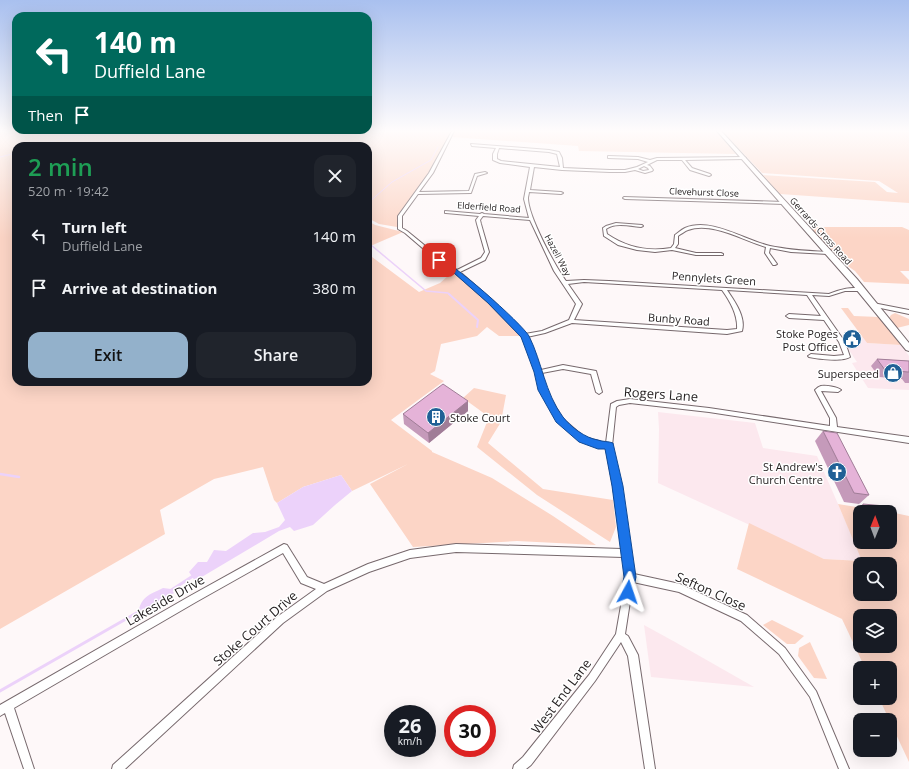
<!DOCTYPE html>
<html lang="en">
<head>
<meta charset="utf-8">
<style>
  :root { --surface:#171b24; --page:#20242c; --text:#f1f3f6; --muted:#9ea1a6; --accent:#93b1cb }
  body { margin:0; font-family:"Open Sans",sans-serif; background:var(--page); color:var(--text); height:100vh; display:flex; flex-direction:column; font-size:15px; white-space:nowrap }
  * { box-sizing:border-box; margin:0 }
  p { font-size:13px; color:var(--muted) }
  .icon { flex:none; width:22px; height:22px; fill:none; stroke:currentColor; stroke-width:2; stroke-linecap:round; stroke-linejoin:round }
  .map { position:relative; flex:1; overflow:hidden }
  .details { position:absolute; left:12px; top:142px; width:360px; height:244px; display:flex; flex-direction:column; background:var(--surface); border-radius:12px; box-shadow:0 4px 16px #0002 }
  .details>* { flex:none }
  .top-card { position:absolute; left:12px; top:12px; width:360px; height:122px; border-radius:12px; box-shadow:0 4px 16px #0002; background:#00695c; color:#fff; overflow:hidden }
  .needle { width:26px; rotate:1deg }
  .buttons { position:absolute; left:853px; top:505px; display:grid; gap:8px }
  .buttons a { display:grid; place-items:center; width:44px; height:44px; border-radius:8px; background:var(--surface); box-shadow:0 4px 16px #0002; font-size:20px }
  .speed { position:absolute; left:384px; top:705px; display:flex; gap:8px; font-size:20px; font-weight:700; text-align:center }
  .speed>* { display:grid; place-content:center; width:52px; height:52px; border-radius:50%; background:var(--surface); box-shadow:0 4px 16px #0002; line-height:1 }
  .speed small { font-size:10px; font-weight:400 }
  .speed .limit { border:6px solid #d22; background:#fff; color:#111 }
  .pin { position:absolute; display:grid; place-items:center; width:34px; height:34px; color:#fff; margin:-17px; border-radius:8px; box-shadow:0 2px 6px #0006 }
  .me { position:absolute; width:44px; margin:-22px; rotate:5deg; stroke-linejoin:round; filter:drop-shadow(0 0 3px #0008) }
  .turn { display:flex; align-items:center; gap:14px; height:84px; padding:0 16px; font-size:18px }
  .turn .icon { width:52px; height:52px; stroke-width:2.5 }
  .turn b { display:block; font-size:28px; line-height:34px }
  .then { display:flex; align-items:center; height:38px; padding:0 16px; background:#0003; gap:8px; font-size:15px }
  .round { display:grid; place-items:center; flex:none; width:42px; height:42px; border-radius:12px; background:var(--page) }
  .overview { display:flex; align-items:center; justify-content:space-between; height:68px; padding:0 16px }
  h1 { font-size:24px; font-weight:600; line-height:30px; color:#1e9e55 }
  .action { display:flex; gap:8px; margin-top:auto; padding:8px 16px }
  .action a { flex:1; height:46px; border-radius:12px; background:var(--accent); color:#111; font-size:16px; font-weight:600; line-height:46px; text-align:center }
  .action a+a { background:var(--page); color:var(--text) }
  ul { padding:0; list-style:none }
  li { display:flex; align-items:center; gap:12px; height:52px; padding:0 16px }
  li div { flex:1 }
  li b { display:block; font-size:15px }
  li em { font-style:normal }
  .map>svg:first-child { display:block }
</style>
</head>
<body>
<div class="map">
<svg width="909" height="769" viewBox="0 0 909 769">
  <rect width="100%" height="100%" fill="#fef8f9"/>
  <g fill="#fce8ee">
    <polygon points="844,335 862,336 867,343 901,345 909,356 909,390 868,388 852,363 857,362 843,341 848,341"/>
    <polygon points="658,412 755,423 763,448 817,456 863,561 824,559 658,483 659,429"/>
    <polygon points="644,625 675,642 754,687 651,677"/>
  </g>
  <g fill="#fcd5c6" fill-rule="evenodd">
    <polygon points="0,131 452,131 420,188 399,213 397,227 379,224 368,218 368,146 16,146 16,382 368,382 368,254 419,292 440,283 450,274 455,272 489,301 522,336 499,336 487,327 477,336 441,344 435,371 430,374 444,381 391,420 432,451 432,452 492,478 553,516 596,545 517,541 413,547 370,484 408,464 352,491 341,475 303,487 277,503 274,500 263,467 214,479 160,510 165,534 0,629"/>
    <polygon points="455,131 716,131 736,154 579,151 578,146 452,137"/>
    <polygon points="722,131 909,131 909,203 780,194 762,175 875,182 887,192 898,193 879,181 762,173"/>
    <polygon points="368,221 375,225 403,232 368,247"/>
    <polygon points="810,227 902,227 909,230 909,271 900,271 909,280 909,284 864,282 855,271 839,260"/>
    <polygon points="841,308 848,308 854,316 879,317 901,345 867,343"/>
    <polygon points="895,313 909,319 909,325 897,328 889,318 891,315"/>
    <polygon points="474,388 506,395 501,422 488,443 543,489 613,500 616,527 610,542 537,495 477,447 489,417 463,398"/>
    <path d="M838,504L887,512H860V542H890V512L909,516V762L879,698H890V668H865L842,619L737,569L749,523L824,559L862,561ZM860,564H890V594H860ZM860,616H890V646H860Z"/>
    <polygon points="772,620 804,636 795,644 787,644 763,625"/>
    <polygon points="810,642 827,679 814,678 798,656 799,648"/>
  </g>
  <g fill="#ecd2fa">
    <polygon points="341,475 352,491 335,505 313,525 294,531 290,527 279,531 195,581 189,572 198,562 207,562 214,550 226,551 253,533 265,532 279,527 285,520 277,503 303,487"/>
    <path d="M163,588L171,589L174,593L138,614C141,596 149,595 163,588Z"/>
  </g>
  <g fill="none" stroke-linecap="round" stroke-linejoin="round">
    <g stroke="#ecd2fa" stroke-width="1">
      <polyline points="39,146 65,137 83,136 99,131"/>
      <polyline points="0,157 16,153"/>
      <polyline points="368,203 392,182 431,160 438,147"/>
    </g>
    <g stroke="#ecd2fa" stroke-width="1.5">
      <polyline points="368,203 370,202"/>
      <polyline points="368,239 371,245 426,291 448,293 450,295"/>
    </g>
    <polyline stroke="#ecd2fa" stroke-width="2" points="449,294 478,320 477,327"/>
    <polyline stroke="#ecd2fa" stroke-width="2.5" points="0,474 19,477"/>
    <g stroke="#ecd2fa" stroke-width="3">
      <polyline points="170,591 193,576"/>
      <polyline points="0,691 140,611"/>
    </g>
    <g stroke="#77696d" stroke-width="2">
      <g id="minor">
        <path d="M452,131H454L433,173L419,192L469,191L475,174L485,172L487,173L477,176L471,193L418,194L402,216V228L407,231L451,267L457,270L481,258L485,252L477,224L476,220L479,216L446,213H445V211L480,214L482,213L484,214L529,218L524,199L530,167L500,163L493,160V154L496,148L472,146L471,144L549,150L559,152L562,158L563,168L610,170H625L637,167L648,162L638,159L608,158V156H609L638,157L650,160L657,158L744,157L746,158L745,159L685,160L692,168L710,174L711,175L709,176L690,170L682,160H657L647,165L650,166L653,170L652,171L645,173L635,170L625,172H610L562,170L534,167L530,190L561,192L563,193L561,194L529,192C529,194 528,196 528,198C528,216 555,266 566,281L584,280L609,281L829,294C838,290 854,285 863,290L861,291H845L829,296L812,295L845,342L850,357C842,362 819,359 809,357L808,356L811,354L834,356L844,355L839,342L824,320L789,318L786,316L789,314L821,316L807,295L727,290C735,302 746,317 742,331L727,334L572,323L545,333L527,337L541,370L563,365L596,371L602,392L599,394L596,392L591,374L563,369L542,373L546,390L562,418L584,437L606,443L611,404L617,401L630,399L709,408L830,426V418L815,390C817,388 818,387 821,386C825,385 838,387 841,390L838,392L821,391L836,418L837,427L909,437V443L709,412L630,403L619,405L616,407L612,446L621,486L634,574L680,584L747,615L785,648L816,691L849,769H839L810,697L779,654L741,621L679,592L633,582L625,634L628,636L638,655L655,769H645L628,656L621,642L595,681L531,765L526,769H513L514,765L523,757L589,675L616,634L626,577L623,557L456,552L410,558L369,572L327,591L283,623L125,769H112L113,765L277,617L316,589L301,583L283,553L196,602L14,708L34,769H24L5,713L0,716V705L190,596L284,544L287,545L307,577L324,584L368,564L410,550L456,544L622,549L613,486L606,448L580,441L558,422L540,390L536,372L522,337L488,302L455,273L447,269L405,233L398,229V216L429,173ZM499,148L549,152L557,154L560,167L501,161L497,159V154ZM644,166L648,168L649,170L643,171L638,169ZM483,216L530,220L554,271L576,304L569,320L542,331L525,334L492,300L460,272L485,260L489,252L481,224L480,220ZM584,282L722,290C730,301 738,315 737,329L727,330L574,320L582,304L568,284Z"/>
        <polygon points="624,197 784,202 786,203 784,204 625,199 623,198"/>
        <path d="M616,223L642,225L643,226L641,227C630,226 616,222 606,229L607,234C626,247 648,252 671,248L674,244L675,235C678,233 681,230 685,228C711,217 744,240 770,246C789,250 809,251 828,252L830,253L828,254L791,252L770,248L769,253L777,264L775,265H773L765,253L766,247C744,241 712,221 688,230C685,231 681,234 678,236V244L675,248L696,253H721L723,254V255H696L672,250L655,252L637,250L618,245L604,236L603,228L606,226Z"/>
        <polygon points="873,303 909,310 909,314 871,306 870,305"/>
      </g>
    </g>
    <g stroke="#77696d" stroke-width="2">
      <polygon id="secondary" points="717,131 721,131 857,279 909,343 909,351 906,350 851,283"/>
    </g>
    <use href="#minor" fill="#fff" fill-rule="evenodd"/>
    <use href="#secondary" fill="#fff" fill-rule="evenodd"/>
  </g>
  <g fill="#c59aba">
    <polygon points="877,359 909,361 909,383 905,383 902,379 879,377 871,366"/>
    <polygon points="468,401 468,411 429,443 404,424 403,414"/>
    <polygon points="823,431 869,495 859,504 844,502 815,441"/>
    <polygon points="863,504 888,511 887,512 860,512 860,513 858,513 858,508"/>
  </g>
  <polygon fill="#a07d97" points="468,401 468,411 429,443 428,433"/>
  <g fill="#e5b3d8" stroke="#a07d97">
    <polygon points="877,359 909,361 909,372 908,372 885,370"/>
    <polygon points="443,384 468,401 428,433 403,414"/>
    <polygon points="823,431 837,433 869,495 854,493"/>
    <polygon points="863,504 885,506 888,511 863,508"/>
  </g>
  <linearGradient id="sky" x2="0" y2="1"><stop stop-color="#a9c0ef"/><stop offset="0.55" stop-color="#fffcfc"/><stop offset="1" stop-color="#fffcfc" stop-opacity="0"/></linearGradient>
  <rect width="909" height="238" fill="url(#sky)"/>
  <path fill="#1a73e8" stroke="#114b97" d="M437,259C448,257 522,324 529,336C542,362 545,393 563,417C571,427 585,438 598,440C603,442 608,441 613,443L623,486L636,577L632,596L628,598L623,596L621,592L624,577L612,486L605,449H598L579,442L556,422L538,390L534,372L521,337L488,303L454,273L437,261Z"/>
  <defs>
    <g id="civic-disc" transform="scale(1)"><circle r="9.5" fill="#206096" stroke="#fff"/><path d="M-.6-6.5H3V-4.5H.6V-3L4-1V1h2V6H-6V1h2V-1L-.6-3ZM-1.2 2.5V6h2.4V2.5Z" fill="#fff"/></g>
    <g id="shop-disc" transform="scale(1)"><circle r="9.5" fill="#206096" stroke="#fff"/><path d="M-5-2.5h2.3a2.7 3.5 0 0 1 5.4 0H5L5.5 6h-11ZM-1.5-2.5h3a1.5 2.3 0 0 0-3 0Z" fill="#fff"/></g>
    <g id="building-disc" transform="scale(1)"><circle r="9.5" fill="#206096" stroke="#fff"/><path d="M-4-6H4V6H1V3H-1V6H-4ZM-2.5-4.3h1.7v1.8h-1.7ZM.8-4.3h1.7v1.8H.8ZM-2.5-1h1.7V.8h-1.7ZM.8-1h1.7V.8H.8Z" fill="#fff"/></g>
    <g id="church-disc" transform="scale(1)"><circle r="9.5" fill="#206096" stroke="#fff"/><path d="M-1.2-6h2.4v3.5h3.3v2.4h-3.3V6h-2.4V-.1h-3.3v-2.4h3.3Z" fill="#fff"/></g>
  </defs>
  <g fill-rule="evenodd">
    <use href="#civic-disc" x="852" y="339"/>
    <use href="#shop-disc" x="893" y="373"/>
    <use href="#building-disc" x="436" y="417"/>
    <use href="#church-disc" x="837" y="472"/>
  </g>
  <g text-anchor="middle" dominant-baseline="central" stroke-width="3" stroke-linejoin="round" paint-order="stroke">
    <g font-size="9" fill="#221d1e" stroke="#fff">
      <text transform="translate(704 192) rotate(2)">Clevehurst Close</text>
      <text transform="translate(489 207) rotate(4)">Elderfield Road</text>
      <text transform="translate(821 231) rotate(48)">Gerrards Cross Road</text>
      <text transform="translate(558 255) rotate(62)">Hazell Way</text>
    </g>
    <g font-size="11" fill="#221d1e" stroke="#fff">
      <text transform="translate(714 278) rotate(4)">Pennylets Green</text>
      <text transform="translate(679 319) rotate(4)">Bunby Road</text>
    </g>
    <g font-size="11" fill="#221d1e" stroke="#fff" text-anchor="end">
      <text x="838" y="333">Stoke Poges<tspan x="838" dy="13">Post Office</tspan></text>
      <text x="879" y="373">Superspeed</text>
      <text x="450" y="417" text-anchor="start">Stoke Court</text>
      <text x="823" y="466">St Andrew's<tspan x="823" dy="13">Church Centre</tspan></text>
    </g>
    <g font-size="13" fill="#221d1e" stroke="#fff">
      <text transform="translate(661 394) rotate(4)">Rogers Lane</text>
      <text transform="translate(711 591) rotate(24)">Sefton Close</text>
      <text transform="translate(165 600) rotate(-30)">Lakeside Drive</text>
      <text transform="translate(255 628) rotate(-41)">Stoke Court Drive</text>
      <text transform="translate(561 696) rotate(-53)">West End Lane</text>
    </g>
  </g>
</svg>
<div class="buttons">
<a><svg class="needle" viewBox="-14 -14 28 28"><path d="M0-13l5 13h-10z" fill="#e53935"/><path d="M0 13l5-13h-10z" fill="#9ea1a6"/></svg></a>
<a><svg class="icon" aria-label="search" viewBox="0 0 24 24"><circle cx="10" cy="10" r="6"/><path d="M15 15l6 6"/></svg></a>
<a><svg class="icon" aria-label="layers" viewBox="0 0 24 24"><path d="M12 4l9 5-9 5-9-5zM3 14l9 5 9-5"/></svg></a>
<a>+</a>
<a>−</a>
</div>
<div class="speed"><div>26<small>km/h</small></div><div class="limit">30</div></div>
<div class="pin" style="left:439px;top:260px;background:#d93025"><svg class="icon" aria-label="arrive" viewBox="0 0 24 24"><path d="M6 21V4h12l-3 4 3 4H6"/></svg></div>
<svg class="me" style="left:628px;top:592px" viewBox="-20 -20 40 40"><path d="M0-17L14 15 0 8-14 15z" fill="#1a73e8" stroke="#fff" stroke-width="4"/></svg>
<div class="top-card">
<div class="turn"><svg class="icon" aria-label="left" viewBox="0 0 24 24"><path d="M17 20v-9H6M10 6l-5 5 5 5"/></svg><div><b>140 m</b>Duffield Lane</div></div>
<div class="then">Then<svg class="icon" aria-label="arrive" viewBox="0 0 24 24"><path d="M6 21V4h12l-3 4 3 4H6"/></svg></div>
</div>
<section class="details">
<div class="overview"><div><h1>2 min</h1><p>520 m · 19:42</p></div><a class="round"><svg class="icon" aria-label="close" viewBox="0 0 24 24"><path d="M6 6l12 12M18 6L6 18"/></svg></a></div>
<ul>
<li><svg class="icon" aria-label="left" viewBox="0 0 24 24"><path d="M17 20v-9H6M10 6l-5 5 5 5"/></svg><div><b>Turn left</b><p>Duffield Lane</p></div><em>140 m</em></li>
<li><svg class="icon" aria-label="arrive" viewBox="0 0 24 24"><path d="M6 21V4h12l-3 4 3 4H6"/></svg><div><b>Arrive at destination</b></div><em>380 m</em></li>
</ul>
<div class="action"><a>Exit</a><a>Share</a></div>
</section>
</div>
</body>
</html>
